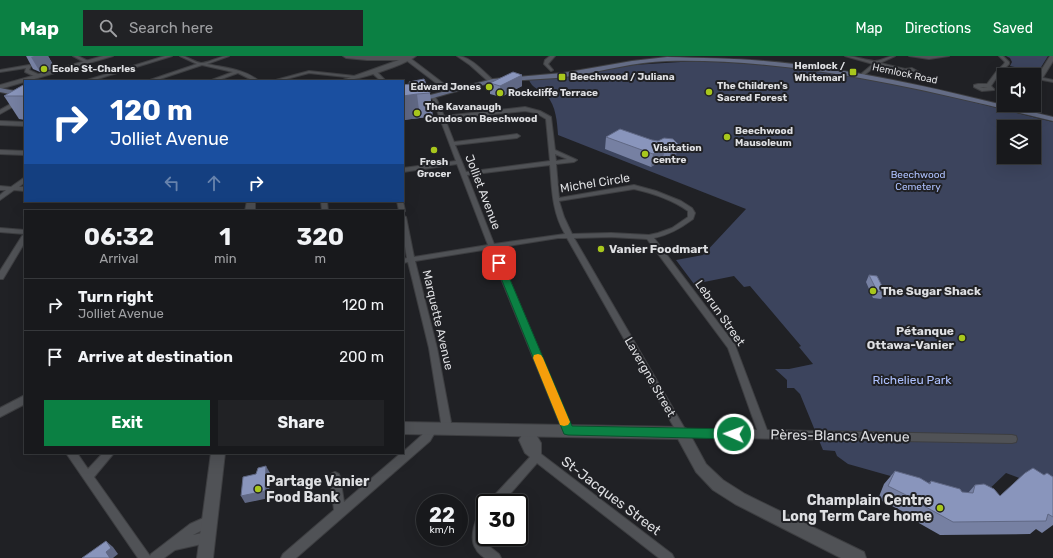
<!DOCTYPE html>
<html lang="en">
<head>
<meta charset="utf-8">
<style>
  :root { --surface:#18191c; --page:#212225; --text:#f1f3f6; --muted:#9fa0a3; --line:#36383b; --accent:#0b8043 }
  body { margin:0; font-family:Rubik,sans-serif; background:var(--page); color:var(--text); height:100vh; display:flex; flex-direction:column; font-size:15px; white-space:nowrap }
  * { box-sizing:border-box; margin:0 }
  p { font-size:13px; color:var(--muted) }
  .icon { flex:none; width:22px; height:22px; fill:none; stroke:currentColor; stroke-width:2; stroke-linecap:round; stroke-linejoin:round }
  .map { position:relative; flex:1; overflow:hidden }
  .sheet { position:absolute; left:24px; top:154px; width:380px; height:244px; display:flex; flex-direction:column; background:var(--surface); border-radius:0px; box-shadow:0 4px 16px #0002,0 0 0 1px var(--line) }
  .sheet>* { flex:none }
  .top-card { position:absolute; left:24px; top:24px; width:380px; height:122px; border-radius:0px; box-shadow:0 4px 16px #0002,0 0 0 1px var(--line); background:#1a4fa0; color:#fff; overflow:hidden }
  .controls { position:absolute; left:997px; top:12px; display:grid; gap:8px }
  .controls a { display:grid; place-items:center; width:44px; height:44px; border-radius:0px; background:var(--surface); box-shadow:0 4px 16px #0002,0 0 0 1px var(--line); font-size:20px }
  .speed { position:absolute; left:416px; top:438px; display:flex; gap:8px; font-size:20px; font-weight:700; text-align:center }
  .speed>* { display:grid; place-content:center; width:52px; height:52px; border-radius:50%; background:var(--surface); box-shadow:0 4px 16px #0002,0 0 0 1px var(--line); line-height:1 }
  .speed small { font-size:10px; font-weight:400 }
  .speed .limit { border:2px solid #111; border-radius:6px; background:#fff; color:#111 }
  .pin { position:absolute; display:grid; place-items:center; width:34px; height:34px; color:#fff; margin:-17px; border-radius:8px; box-shadow:0 2px 6px #0006 }
  .me { position:absolute; width:44px; margin:-22px; rotate:272deg; stroke-linejoin:round; filter:drop-shadow(0 0 3px #0008) }
  .turn { display:flex; align-items:center; gap:14px; height:84px; padding:0 20px; font-size:18px }
  .turn .icon { width:52px; height:52px; stroke-width:2.5 }
  .turn b { display:block; font-size:28px; line-height:34px }
  .lanes { display:flex; align-items:center; height:38px; padding:0 20px; background:#0003; justify-content:center; gap:20px; direction:ltr }
  .lanes .off { opacity:.35 }
  .eta { display:flex; justify-content:space-evenly; align-items:center; height:68px; text-align:center }
  .eta b { font-size:24px; font-weight:700; line-height:28px }
  .action { display:flex; gap:8px; margin-top:auto; padding:8px 20px }
  .action a { flex:1; height:46px; border-radius:0px; background:var(--accent); color:#fff; font-size:16px; font-weight:700; line-height:46px; text-align:center }
  .action a+a { background:var(--page); color:var(--text) }
  ul { padding:0; list-style:none }
  li { display:flex; align-items:center; gap:12px; height:52px; padding:0 20px; border-top:1px solid var(--line) }
  li div { flex:1 }
  li b { display:block; font-size:15px }
  li em { font-style:normal }
  header { display:flex; align-items:center; gap:24px; box-sizing:border-box; height:56px; padding:0 20px; background:var(--accent); color:#fff }
  header strong { font-size:19px }
  nav { display:flex; gap:22px; margin-inline-start:auto; font-size:14px }
  .search { width:280px; height:36px; background:var(--page); display:flex; align-items:center; gap:10px; box-sizing:border-box; padding:0 14px; border-radius:0px; color:var(--muted); font-size:15px }
  .map>svg:first-child { display:block }
</style>
</head>
<body>
<header>
<strong>Map</strong>
<div class="search"><svg class="icon" aria-label="search" viewBox="0 0 24 24"><circle cx="10" cy="10" r="6"/><path d="M15 15l6 6"/></svg>Search here</div>
<nav><a>Map</a><a>Directions</a><a>Saved</a></nav>
</header>
<div class="map">
<svg width="1053" height="502" viewBox="0 0 1053 502">
  <rect width="100%" height="100%" fill="#202125"/>
  <g fill="#3c445d" fill-rule="evenodd">
    <polygon points="1006,0 1048,0 1038,16 1010,10 1012,6 1010,2"/>
    <path d="M697,5C746,7 794,11 842,18C913,29 983,49 1053,66V440L1035,428L1006,417L981,441L962,436L958,439L848,408L837,400L835,395L823,394L800,338L794,332H787V324L775,313H789L813,308L799,291L801,290L750,230L744,231L734,220L694,228L676,204L703,199L746,153L558,79C557,66 556,50 547,40C541,32 534,35 529,24L567,21L633,9ZM1004,71H1034V101H1004Z"/>
  </g>
  <g fill="none" stroke-linecap="round" stroke-linejoin="round">
    <g stroke="#3d3e41" stroke-width="2">
      <g id="minor">
        <polygon points="73,0 78,0 90,6 86,7"/>
        <polygon points="165,0 172,0 91,25 84,25"/>
        <path d="M180,0C188,0 193,6 201,7C209,7 219,0 229,0L207,8C225,12 245,13 259,25H254L238,17L216,25H209L233,16L202,9L154,25H147L197,8Z"/>
        <path d="M457,0C470,0 483,15 493,24V26H489L470,9Z"/>
        <polygon points="550,0 555,0 548,8 553,14 551,15 544,8 545,4"/>
        <path d="M845,0C855,0 864,4 874,5C879,6 888,0 895,0L880,7L905,13L912,12L921,17L913,19L903,15L877,9L863,20H861V18L873,8Z"/>
        <polygon points="909,0 949,0 929,3"/>
        <path d="M999,0H1003L1009,6V8L999,18L991,30L994,33V34L982,35L974,31V29L978,28H987L996,16L1004,8L1005,6ZM980,31L988,32H983Z"/>
        <polygon points="406,2 410,2 452,34 452,36 448,36 406,4"/>
        <polygon points="29,9 31,10 29,14 40,19 40,21 36,21 25,16 26,12 0,16 0,14"/>
        <polygon points="309,15 355,20 357,21 355,22 309,17 279,25 272,25"/>
        <polygon points="374,15 376,15 386,25 381,25 372,17 372,16"/>
        <polygon points="1039,21 1053,24 1053,26 1037,23 1037,22"/>
        <path d="M430,39H434L437,44L444,60L525,51L540,55L551,61L555,94L577,104L574,106L556,108L559,142L634,129L656,135L681,145L692,152L695,157L693,163C681,172 669,179 654,182L735,289L767,374L1012,379L1016,380L1017,383L1016,386L1012,387L682,381L679,380L567,182H558L496,192L573,375L571,378L568,379L565,378L563,375L489,193L415,205L437,292L451,366L448,376L445,377L442,376L440,373L441,366L429,292L408,206L403,207V203L407,202L403,179V159L406,161L414,201L488,189L457,108L403,116V112L456,105L433,44L430,40ZM525,55L536,57L546,63L550,105L466,116L455,89L517,82L520,80L517,78L454,86L445,63ZM555,98L567,103L556,105ZM550,109C552,133 552,156 565,178L494,188L467,119ZM634,133C652,137 673,144 688,155V161L672,172L658,177L649,179L611,177L572,178L564,161L559,145ZM611,181L647,183L728,292L757,374L685,373L574,182Z"/>
        <polygon points="23,41 25,41 25,44 0,58 0,54"/>
        <polygon points="0,65 25,66 25,70 0,69"/>
        <polygon points="0,94 25,95 25,99 0,98"/>
        <polygon points="25,121 25,126 19,131 25,131 25,135 14,134 0,144 0,139 6,134 0,134 0,130 11,131"/>
        <polygon points="321,145 327,145 328,155 322,155"/>
        <polygon points="397,145 403,145 405,155 403,157 403,155 399,155"/>
        <polygon points="0,172 25,174 25,186 3,223 0,223 0,215 22,180 25,178 0,176"/>
        <polygon points="25,339 25,348 0,361 0,352"/>
        <polygon points="432,369 435,370 437,373 430,385 296,502 281,502 283,498 334,454 330,421 331,418 335,416 339,418 340,421 344,446 401,397 403,397 403,396 422,379 429,370"/>
        <polygon points="529,371 532,372 541,387 541,398 672,498 674,502 659,502 537,407 502,447 490,447 491,443 530,401 525,397 519,384 526,372"/>
        <polygon points="66,397 77,397 88,413 103,397 114,397 94,421 150,500 151,498 190,468 210,459 214,460 216,464 214,468 193,479 207,476 211,478 213,482 211,486 175,494 164,502 138,502"/>
        <path d="M485,454V487L499,498L501,502C496,502 489,502 485,502C482,500 477,496 476,493C469,484 474,458 485,454Z"/>
      </g>
    </g>
    <g stroke="#3d3e41" stroke-width="2">
      <g id="tertiary">
        <polygon points="103,0 113,0 0,33 0,29"/>
        <path d="M343,0H416C403,10 356,25 340,25L399,4H367L346,2Z"/>
        <polygon points="1050,0 1053,0 1053,5 1037,31 1034,33 1034,26"/>
        <polygon points="1021,49 1027,49 1022,56 1020,57 1017,55"/>
        <polygon points="247,145 255,145 255,155 245,155"/>
        <polygon points="403,366 682,371 687,373 706,408 723,424 745,438 864,496 866,502 841,502 735,448 713,434 696,416 678,383 403,378"/>
        <polygon points="211,397 225,397 213,502 197,502"/>
      </g>
    </g>
    <g stroke="#3d3e41" stroke-width="2">
      <g id="secondary">
        <path d="M667,1C699,2 732,2 764,5C862,13 958,38 1053,61V65C927,34 798,2 667,5C635,6 604,15 572,20C546,24 519,23 493,27C462,32 433,43 403,50V46L493,23L563,17L632,5Z"/>
        <polygon points="0,32 25,37 25,41 0,36"/>
      </g>
    </g>
    <use href="#minor" fill="#505256" fill-rule="evenodd"/>
    <use href="#tertiary" fill="#505256" fill-rule="evenodd"/>
    <use href="#secondary" fill="#646c85" fill-rule="evenodd"/>
  </g>
  <g fill="#7680a2">
    <polygon points="26,0 48,0 55,12 40,16 33,13"/>
    <polygon points="522,19 522,30 501,41 490,38 490,27"/>
    <polygon points="25,28 25,64 19,63 4,40"/>
    <polygon points="403,29 430,37 433,61 420,62 403,64"/>
    <polygon points="606,81 658,85 673,83 676,100 669,103 663,103 651,111 605,93"/>
    <polygon points="869,219 885,236 881,243 873,242 866,226"/>
    <polygon points="895,415 929,427 931,425 962,436 968,437 975,429 1000,440 1025,417 1053,421 1053,469 1042,477 1036,473 1030,478 940,479 903,458 904,456 878,443 884,428"/>
  </g>
  <g fill="#606884">
    <polygon points="34,0 48,0 55,12 40,16 31,1"/>
    <polygon points="522,19 522,30 501,41 500,30"/>
    <polygon points="417,38 420,62 403,64 403,40"/>
    <polygon points="678,88 676,100 669,103 672,91"/>
    <polygon points="665,91 663,103 651,111 653,98"/>
    <polygon points="266,410 270,417 269,442 245,447 241,440"/>
    <polygon points="106,485 113,491 118,498 113,502 110,502 106,496"/>
  </g>
  <g fill="#8995bc" stroke="#606884">
    <polygon points="513,16 522,19 500,30 490,27"/>
    <polygon points="424,23 430,37 417,38 403,40 403,29 410,28 409,26"/>
    <polygon points="32,24 74,25 30,25"/>
    <polygon points="25,28 25,40 4,40"/>
    <polygon points="620,73 652,84 658,85 664,82 673,83 678,88 672,91 665,91 653,98 606,81"/>
    <polygon points="869,219 877,220 885,236 877,235"/>
    <polygon points="266,410 265,435 241,440 243,421 256,418 258,412"/>
    <polygon points="1033,412 1044,419 1047,417 1053,421 1053,461 1048,458 1046,465 953,466 915,445 916,444 888,430 895,415 920,422 930,428 931,425 960,433 962,436 973,437 975,429 984,428 994,433 1000,440 1025,417"/>
    <polygon points="106,485 111,492 106,496 110,502 82,502"/>
  </g>
  <polygon fill="#0b8043" stroke="#07532c" points="496,205 502,205 503,207 572,370 734,373 738,375 740,378 738,382 734,383 568,379 564,378 495,207"/>
  <polygon fill="#f59e0b" points="538,298 541,299 543,302 570,366 568,369 564,370 560,369 559,366 533,302 534,299"/>
  <g fill="#a8c71d" stroke="#202125" stroke-width="1.5">
    <circle cx="44" cy="13" r="4"/>
    <rect x="849" y="12" width="8" height="8" rx="2"/>
    <rect x="558" y="17" width="8" height="8" rx="2"/>
    <circle cx="489" cy="31" r="4"/>
    <circle cx="709" cy="36" r="4"/>
    <circle cx="500" cy="37" r="4"/>
    <circle cx="417" cy="57" r="4"/>
    <circle cx="727" cy="81" r="4"/>
    <circle cx="434" cy="94" r="4"/>
    <circle cx="645" cy="98" r="4"/>
    <circle cx="601" cy="193" r="4"/>
    <circle cx="873" cy="235" r="4"/>
    <circle cx="962" cy="282" r="4"/>
    <circle cx="258" cy="433" r="4"/>
    <circle cx="940" cy="452" r="4"/>
  </g>
  <g text-anchor="middle" dominant-baseline="central" stroke-width="4" stroke-linejoin="round" paint-order="stroke">
    <g font-size="10" font-weight="bold" fill="#dedfe2" stroke="#202125" text-anchor="start">
      <text x="845" y="10" text-anchor="end">Hemlock /<tspan x="845" dy="12">Whitemarl</tspan></text>
      <text x="52" y="13">Ecole St-Charles</text>
      <text x="570" y="21">Beechwood / Juliana</text>
      <text x="717" y="30">The Children's<tspan x="717" dy="12">Sacred Forest</tspan></text>
      <text x="481" y="31" text-anchor="end">Edward Jones</text>
      <text x="508" y="37">Rockcliffe Terrace</text>
      <text x="425" y="51">The Kavanaugh<tspan x="425" dy="12">Condos on Beechwood</tspan></text>
      <text x="735" y="75">Beechwood<tspan x="735" dy="12">Mausoleum</tspan></text>
      <text x="653" y="92">Visitation<tspan x="653" dy="12">centre</tspan></text>
      <text x="434" y="106" text-anchor="middle">Fresh<tspan x="434" dy="12">Grocer</tspan></text>
    </g>
    <g font-size="10" fill="#dedfe2" stroke="#202125">
      <text transform="translate(905 18) rotate(12)">Hemlock Road</text>
    </g>
    <g font-size="10" fill="#aec1fe" stroke="#202125">
      <text x="918" y="119">Beechwood<tspan x="918" dy="12">Cemetery</tspan></text>
    </g>
    <g font-size="12" fill="#dedfe2" stroke="#202125">
      <text transform="translate(595 127) rotate(-9)">Michel Circle</text>
      <text transform="translate(483 136) rotate(69)">Jolliet Avenue</text>
      <text transform="translate(720 257) rotate(55)">Lebrun Street</text>
      <text transform="translate(438 264) rotate(77)">Marquette Avenue</text>
      <text transform="translate(650 321) rotate(60)">Lavergne Street</text>
    </g>
    <g font-size="12" font-weight="bold" fill="#dedfe2" stroke="#202125" text-anchor="start">
      <text x="609" y="193">Vanier Foodmart</text>
      <text x="881" y="235">The Sugar Shack</text>
      <text x="954" y="275" text-anchor="end">Pétanque<tspan x="954" dy="14">Ottawa-Vanier</tspan></text>
    </g>
    <g font-size="12" fill="#aec1fe" stroke="#202125">
      <text x="912" y="324">Richelieu Park</text>
    </g>
    <g font-size="14" fill="#dedfe2" stroke="#202125">
      <text transform="translate(840 380) rotate(1)">Pères-Blancs Avenue</text>
      <text transform="translate(611 440) rotate(37)">St-Jacques Street</text>
    </g>
    <g font-size="14" font-weight="bold" fill="#dedfe2" stroke="#202125" text-anchor="start">
      <text x="266" y="425">Partage Vanier<tspan x="266" dy="16">Food Bank</tspan></text>
      <text x="932" y="444" text-anchor="end">Champlain Centre<tspan x="932" dy="16">Long Term Care home</tspan></text>
    </g>
  </g>
</svg>
<div class="controls">
<a><svg class="icon" aria-label="sound" viewBox="0 0 24 24"><path d="M4 9h4l5-4v14l-5-4H4zM17 9q2 3 0 6"/></svg></a>
<a><svg class="icon" aria-label="layers" viewBox="0 0 24 24"><path d="M12 4l9 5-9 5-9-5zM3 14l9 5 9-5"/></svg></a>
</div>
<div class="speed"><div>22<small>km/h</small></div><div class="limit">30</div></div>
<div class="pin" style="left:499px;top:207px;background:#d93025"><svg class="icon" aria-label="arrive" viewBox="0 0 24 24"><path d="M6 21V4h12l-3 4 3 4H6"/></svg></div>
<svg class="me" style="left:734px;top:378px" viewBox="-20 -20 40 40"><circle r="17" fill="#0b8043" stroke="#fff" stroke-width="3"/><path d="M0-11L8 9 0 5-8 9z" fill="#fff"/></svg>
<div class="top-card">
<div class="turn"><svg class="icon" aria-label="right" viewBox="0 0 24 24"><path d="M7 20v-9h11M14 6l5 5-5 5"/></svg><div><b>120 m</b>Jolliet Avenue</div></div>
<div class="lanes"><svg class="icon off" aria-label="left" viewBox="0 0 24 24"><path d="M17 20v-9H6M10 6l-5 5 5 5"/></svg><svg class="icon off" aria-label="ahead" viewBox="0 0 24 24"><path d="M12 20V5M6 11l6-6 6 6"/></svg><svg class="icon" aria-label="right" viewBox="0 0 24 24"><path d="M7 20v-9h11M14 6l5 5-5 5"/></svg></div>
</div>
<section class="sheet">
<div class="eta">
<div><b>06:32</b><p>Arrival</p></div>
<div><b>1</b><p>min</p></div>
<div><b>320</b><p>m</p></div>
</div>
<ul>
<li><svg class="icon" aria-label="right" viewBox="0 0 24 24"><path d="M7 20v-9h11M14 6l5 5-5 5"/></svg><div><b>Turn right</b><p>Jolliet Avenue</p></div><em>120 m</em></li>
<li><svg class="icon" aria-label="arrive" viewBox="0 0 24 24"><path d="M6 21V4h12l-3 4 3 4H6"/></svg><div><b>Arrive at destination</b></div><em>200 m</em></li>
</ul>
<div class="action"><a>Exit</a><a>Share</a></div>
</section>
</div>
</body>
</html>
